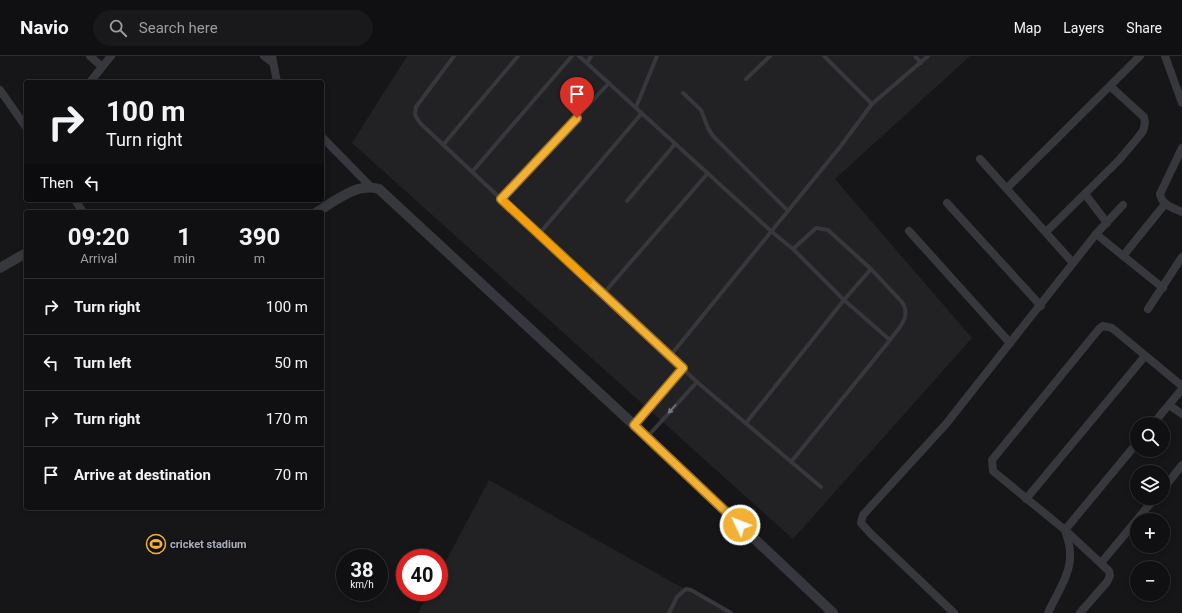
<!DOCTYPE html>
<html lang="en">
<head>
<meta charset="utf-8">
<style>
  :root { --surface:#101012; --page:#19191b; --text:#f1f3f6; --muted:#9c9d9f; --line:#303032 }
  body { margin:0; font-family:Roboto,sans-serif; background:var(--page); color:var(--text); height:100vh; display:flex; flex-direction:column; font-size:15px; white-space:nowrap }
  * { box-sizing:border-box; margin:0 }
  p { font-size:13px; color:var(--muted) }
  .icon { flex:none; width:22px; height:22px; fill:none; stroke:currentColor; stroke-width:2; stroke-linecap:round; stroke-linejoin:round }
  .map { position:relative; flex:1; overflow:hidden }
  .details { position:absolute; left:24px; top:154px; width:300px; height:300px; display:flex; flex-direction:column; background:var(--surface); border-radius:4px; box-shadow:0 2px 6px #0003,0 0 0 1px var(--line) }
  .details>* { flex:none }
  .guide { position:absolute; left:24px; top:24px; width:300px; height:122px; border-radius:4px; box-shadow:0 2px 6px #0003,0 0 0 1px var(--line); background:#101012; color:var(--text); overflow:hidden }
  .tools { position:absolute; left:1130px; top:361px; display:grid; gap:8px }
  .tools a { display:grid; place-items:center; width:40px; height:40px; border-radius:50%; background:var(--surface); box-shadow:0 2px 6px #0003,0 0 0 1px var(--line); font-size:20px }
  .speed { position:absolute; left:336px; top:493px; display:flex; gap:8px; font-size:20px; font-weight:700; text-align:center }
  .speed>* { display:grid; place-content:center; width:52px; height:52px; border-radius:50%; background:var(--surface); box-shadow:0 2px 6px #0003,0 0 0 1px var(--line); line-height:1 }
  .speed small { font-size:10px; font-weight:400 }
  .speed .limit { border:6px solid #d22; background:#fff; color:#111 }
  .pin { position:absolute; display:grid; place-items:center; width:34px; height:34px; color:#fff; margin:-41px -17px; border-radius:50% 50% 50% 0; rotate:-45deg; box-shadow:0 0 4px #0007 }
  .pin .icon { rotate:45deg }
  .me { position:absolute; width:44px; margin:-22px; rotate:313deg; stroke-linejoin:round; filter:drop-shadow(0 0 3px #0008) }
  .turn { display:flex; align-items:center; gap:14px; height:84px; padding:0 16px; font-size:18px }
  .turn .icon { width:52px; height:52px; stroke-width:2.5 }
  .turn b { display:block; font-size:28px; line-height:34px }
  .then { display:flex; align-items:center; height:38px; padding:0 16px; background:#0003; gap:8px; font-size:15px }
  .eta { display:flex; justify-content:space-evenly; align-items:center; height:68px; text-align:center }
  .eta b { font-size:24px; font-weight:700; line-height:28px }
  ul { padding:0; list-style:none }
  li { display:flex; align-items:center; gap:12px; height:56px; padding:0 16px; border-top:1px solid var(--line) }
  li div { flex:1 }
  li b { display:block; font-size:15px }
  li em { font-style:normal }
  header { display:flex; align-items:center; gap:24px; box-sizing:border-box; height:56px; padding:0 20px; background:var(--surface); border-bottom:1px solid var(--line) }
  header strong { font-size:19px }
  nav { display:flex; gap:22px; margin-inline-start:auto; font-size:14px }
  .search { width:280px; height:36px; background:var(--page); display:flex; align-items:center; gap:10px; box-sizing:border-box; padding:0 14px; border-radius:22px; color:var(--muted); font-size:15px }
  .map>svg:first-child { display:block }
</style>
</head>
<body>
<header>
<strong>Navio</strong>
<div class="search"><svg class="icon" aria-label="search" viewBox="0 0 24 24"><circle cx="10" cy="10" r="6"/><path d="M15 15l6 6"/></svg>Search here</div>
<nav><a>Map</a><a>Layers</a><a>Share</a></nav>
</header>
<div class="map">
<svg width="1182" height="557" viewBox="0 0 1182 557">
  <rect width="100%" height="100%" fill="#161618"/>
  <g fill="#222225">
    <polygon points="407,0 970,0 835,123 972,282 793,483 352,87"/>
    <polygon points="489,424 728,557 418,557 429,536 439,536 439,518"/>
  </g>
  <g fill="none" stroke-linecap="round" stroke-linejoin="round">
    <g stroke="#37383d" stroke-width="4">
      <polyline points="454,0 416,51 415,59 420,67 697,326 821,431"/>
      <polyline points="579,0 771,175 793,193 844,244 890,284"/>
      <polyline points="824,0 872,48"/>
      <polyline points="915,0 921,7"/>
      <polyline points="587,7 591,0"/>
      <polyline points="746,23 770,0"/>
      <polyline points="683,37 701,54 708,72 713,80 788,155"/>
      <polyline points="636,51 657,0"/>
      <polyline points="443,89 518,0"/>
      <polyline points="472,116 572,0"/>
      <polyline points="501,143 609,27"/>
      <polyline points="627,145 675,88"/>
      <polyline points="539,178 642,57"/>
      <polyline points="603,238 708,117"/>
      <polyline points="670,300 840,91 872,48 928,0"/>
      <polyline points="746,367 844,244 871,213"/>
      <polyline points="634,369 683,312"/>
      <polyline points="648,380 697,326"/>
      <path d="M791,406L890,284C898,273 912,261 902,246L871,213L828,174L816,172L793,193"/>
      <polyline points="669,557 677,541 686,533 691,534 731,557"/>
    </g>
    <g stroke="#37383d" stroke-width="8">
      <polyline points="90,0 101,10"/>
      <polyline points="264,0 272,6"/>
      <polyline points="272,0 277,26"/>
      <polyline points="1165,0 1182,47"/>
      <polyline points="90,26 111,0"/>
      <polyline points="0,34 26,71"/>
      <polyline points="322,81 370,130"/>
      <path d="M1182,92L1160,138C1162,149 1173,152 1182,156"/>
      <polyline points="980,103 1073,207"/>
      <polyline points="1007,132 1140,0"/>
      <polyline points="1085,138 1107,167"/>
      <polyline points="75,144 83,156"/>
      <polyline points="947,147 1041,250"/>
      <polyline points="909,175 1010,287"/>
      <polyline points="1046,176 1119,104 1136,84 1143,75 1145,67 1144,61 1110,30"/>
      <polyline points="1096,178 1163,232"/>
      <polyline points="1123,200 1165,148"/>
      <polyline points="1148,253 1182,201"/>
      <polyline points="1169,349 1182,358"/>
      <polyline points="1153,368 1182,333"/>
      <polyline points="1163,433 1182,409"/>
      <polyline points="1026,443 1145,300"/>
      <polyline points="1101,507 1155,442"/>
      <polyline points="954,557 871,478 861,467 863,459 946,368 1096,178 1123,149"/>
      <path d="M1048,557C1056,539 1072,517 1070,496C1070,489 1067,481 1065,474L1137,387"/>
      <polyline points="1080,557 1107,526 1110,520 1109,515 1065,474 993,415 992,404 1099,273 1103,270 1112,272 1182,330"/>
    </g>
    <g stroke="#37383d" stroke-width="10">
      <path d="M317,156C335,145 357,126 379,133L634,369L833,557"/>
      <polyline points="0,212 26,197"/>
    </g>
  </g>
  <defs><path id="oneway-solid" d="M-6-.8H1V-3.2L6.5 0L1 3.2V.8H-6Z"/></defs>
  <use fill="#757881" href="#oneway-solid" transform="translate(672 353) rotate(132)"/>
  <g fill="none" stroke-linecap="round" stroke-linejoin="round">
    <g stroke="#9d7322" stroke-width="10">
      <polyline id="route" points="577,62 501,143 683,312 634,369 740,469"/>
    </g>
    <use href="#route" stroke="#f2b134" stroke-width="7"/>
    <polyline stroke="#f59e0b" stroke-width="7" points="505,146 589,225"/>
  </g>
  <defs>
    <g id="stadium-ring" transform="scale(1)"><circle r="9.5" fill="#111113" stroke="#f2b134" stroke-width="1.5"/><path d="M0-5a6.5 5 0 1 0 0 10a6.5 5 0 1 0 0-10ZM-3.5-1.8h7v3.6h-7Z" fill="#f2b134"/></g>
  </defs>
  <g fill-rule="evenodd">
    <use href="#stadium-ring" x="156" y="488"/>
  </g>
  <g text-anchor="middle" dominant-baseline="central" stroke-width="3" stroke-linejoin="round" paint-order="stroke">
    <g font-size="11" font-weight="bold" fill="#a8adb8" stroke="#111113" text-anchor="start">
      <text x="170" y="488">cricket stadium</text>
    </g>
  </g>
</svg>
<div class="tools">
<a><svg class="icon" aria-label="search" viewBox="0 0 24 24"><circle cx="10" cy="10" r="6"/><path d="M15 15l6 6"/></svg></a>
<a><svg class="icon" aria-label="layers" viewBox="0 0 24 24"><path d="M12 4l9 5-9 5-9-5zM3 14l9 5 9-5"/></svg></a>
<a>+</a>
<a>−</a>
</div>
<div class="speed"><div>38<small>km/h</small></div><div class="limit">40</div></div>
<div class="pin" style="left:577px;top:62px;background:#d93025"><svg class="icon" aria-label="arrive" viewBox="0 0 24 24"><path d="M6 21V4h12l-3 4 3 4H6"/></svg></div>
<svg class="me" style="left:740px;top:469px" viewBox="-20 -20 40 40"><circle r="17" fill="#f2b134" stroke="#fff" stroke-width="3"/><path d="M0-11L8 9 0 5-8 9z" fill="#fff"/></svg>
<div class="guide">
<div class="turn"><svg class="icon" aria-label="right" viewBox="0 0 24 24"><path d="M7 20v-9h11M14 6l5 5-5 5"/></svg><div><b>100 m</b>Turn right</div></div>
<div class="then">Then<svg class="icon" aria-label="left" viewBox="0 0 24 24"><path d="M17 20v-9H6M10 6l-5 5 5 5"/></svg></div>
</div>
<section class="details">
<div class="eta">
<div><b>09:20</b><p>Arrival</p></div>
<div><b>1</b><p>min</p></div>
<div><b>390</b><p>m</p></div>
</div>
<ul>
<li><svg class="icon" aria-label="right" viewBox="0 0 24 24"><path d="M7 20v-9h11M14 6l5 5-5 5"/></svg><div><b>Turn right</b></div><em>100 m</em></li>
<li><svg class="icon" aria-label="left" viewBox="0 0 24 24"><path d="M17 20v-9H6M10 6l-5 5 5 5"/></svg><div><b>Turn left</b></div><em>50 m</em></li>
<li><svg class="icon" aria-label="right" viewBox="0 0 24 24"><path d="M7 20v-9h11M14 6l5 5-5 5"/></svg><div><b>Turn right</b></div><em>170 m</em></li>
<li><svg class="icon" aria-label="arrive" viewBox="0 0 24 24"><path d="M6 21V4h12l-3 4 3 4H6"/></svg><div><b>Arrive at destination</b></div><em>70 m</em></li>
</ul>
</section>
</div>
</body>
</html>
